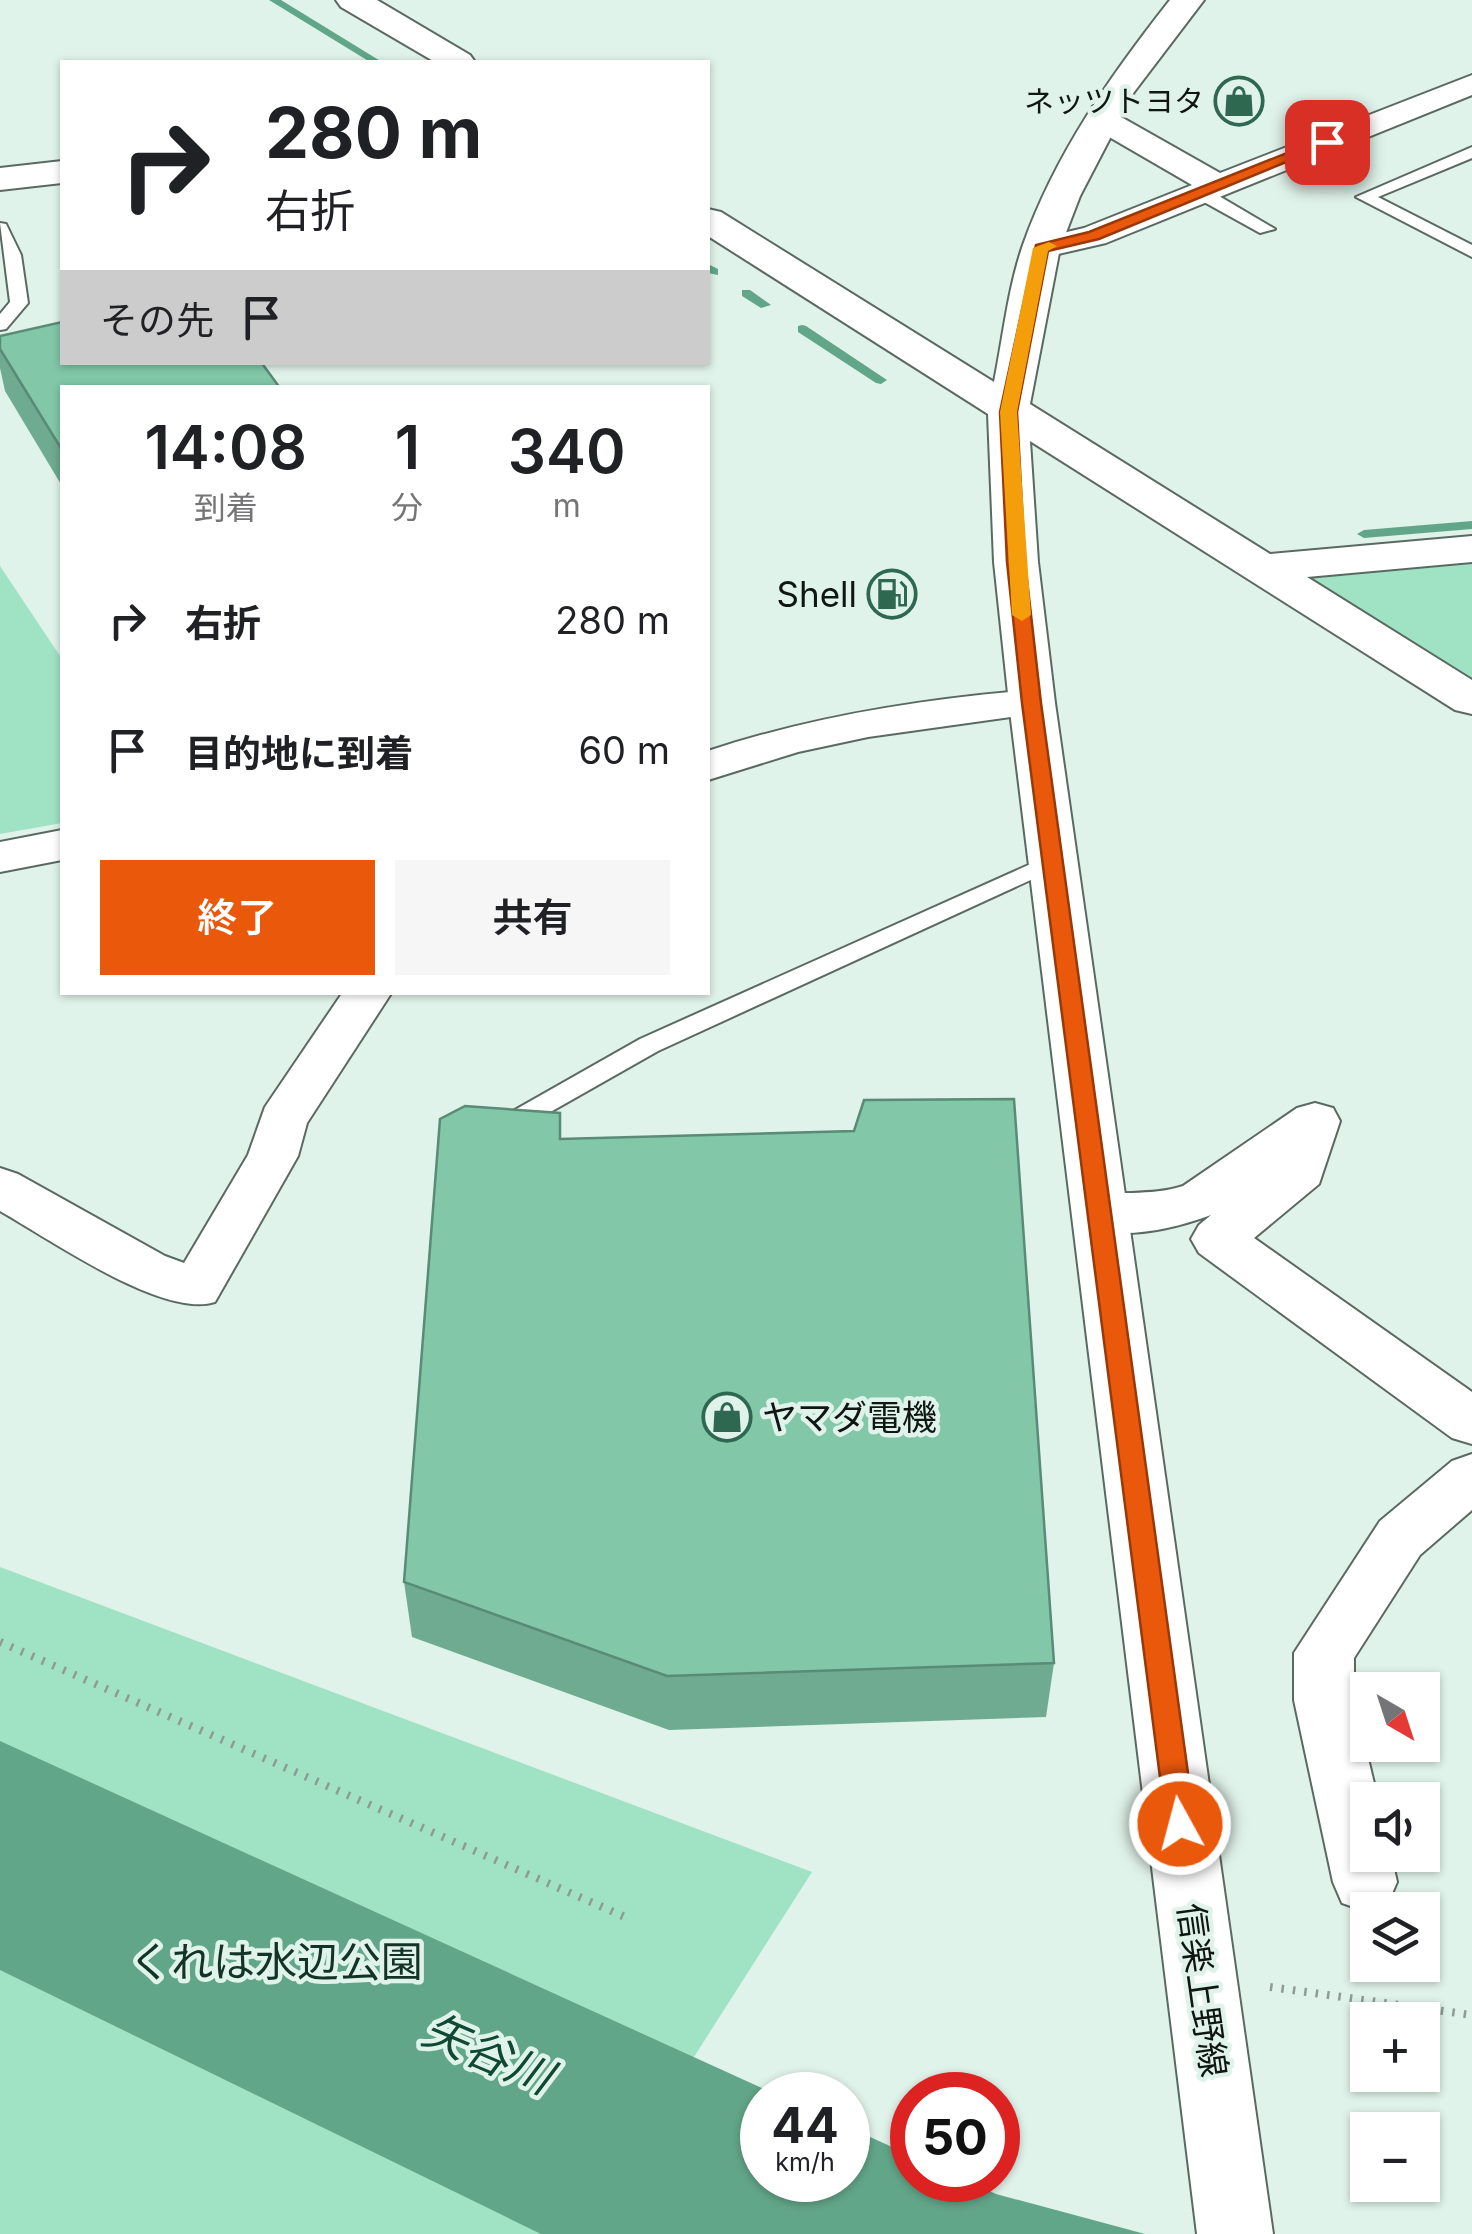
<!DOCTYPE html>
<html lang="ja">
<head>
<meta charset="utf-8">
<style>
  :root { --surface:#fff; --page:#f6f6f6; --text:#202124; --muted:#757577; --accent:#ea580c }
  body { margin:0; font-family:Inter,"Noto Sans JP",sans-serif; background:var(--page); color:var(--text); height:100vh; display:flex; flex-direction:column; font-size:38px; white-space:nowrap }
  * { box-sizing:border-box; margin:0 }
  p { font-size:32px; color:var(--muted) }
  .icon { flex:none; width:55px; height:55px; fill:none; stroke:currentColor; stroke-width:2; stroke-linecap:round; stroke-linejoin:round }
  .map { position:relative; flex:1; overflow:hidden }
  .side { position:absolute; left:60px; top:385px; width:650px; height:610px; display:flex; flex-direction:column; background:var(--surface); border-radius:0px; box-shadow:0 2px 8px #0004 }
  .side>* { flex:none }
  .top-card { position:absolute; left:60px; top:60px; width:650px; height:305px; border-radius:0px; box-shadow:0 2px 8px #0004; background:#fff; color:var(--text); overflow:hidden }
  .needle { width:65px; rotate:141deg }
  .controls { position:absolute; left:1350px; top:1672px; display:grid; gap:20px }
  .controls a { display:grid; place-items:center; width:90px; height:90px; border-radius:0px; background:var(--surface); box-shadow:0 2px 8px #0004; font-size:50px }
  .speed { position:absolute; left:740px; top:2072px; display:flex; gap:20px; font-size:50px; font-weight:700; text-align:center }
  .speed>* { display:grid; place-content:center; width:130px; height:130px; border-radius:50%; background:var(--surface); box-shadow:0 2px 8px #0004; line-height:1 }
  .speed small { font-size:25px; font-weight:400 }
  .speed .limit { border:15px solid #d22; background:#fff; color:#111 }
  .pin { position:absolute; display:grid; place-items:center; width:85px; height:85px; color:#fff; margin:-42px; border-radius:20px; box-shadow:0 5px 15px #0006 }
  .me { position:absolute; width:110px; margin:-55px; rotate:353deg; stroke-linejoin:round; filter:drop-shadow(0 0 8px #0008) }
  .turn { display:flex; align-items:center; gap:35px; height:210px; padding:0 40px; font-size:45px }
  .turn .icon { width:130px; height:130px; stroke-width:2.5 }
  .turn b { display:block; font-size:70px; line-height:85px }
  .then { display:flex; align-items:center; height:95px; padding:0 40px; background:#0003; gap:20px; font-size:38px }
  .eta { display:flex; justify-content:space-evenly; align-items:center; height:170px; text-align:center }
  .eta b { font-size:60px; font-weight:600; line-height:70px }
  .action { display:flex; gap:20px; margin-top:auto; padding:20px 40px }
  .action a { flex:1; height:115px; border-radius:0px; background:var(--accent); color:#fff; font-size:40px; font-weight:600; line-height:115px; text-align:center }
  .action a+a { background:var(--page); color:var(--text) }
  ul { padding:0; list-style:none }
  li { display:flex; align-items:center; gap:30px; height:130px; padding:0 40px }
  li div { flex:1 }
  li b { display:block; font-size:38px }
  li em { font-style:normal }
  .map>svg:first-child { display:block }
</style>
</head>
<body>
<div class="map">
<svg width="1472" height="2234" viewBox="0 0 1472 2234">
  <rect width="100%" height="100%" fill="#e0f3ea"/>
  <g fill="#a0e3c4">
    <polygon points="1472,552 1472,696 1271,570"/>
    <polygon points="0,566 62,659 62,823 0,834"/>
    <polygon points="0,1567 812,1872 581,2234 0,2234"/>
  </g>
  <polygon fill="#62a689" points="0,1741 777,2095 762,2095 762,2180 848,2180 848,2127 912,2156 912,2180 965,2180 996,2194 1145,2234 541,2234 0,1970"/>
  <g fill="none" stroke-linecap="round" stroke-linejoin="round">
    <g fill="#62a689" fill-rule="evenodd">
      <polygon points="269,0 281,0 382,62 370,62"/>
      <polygon points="708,264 718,269 718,275 708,273"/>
      <polygon points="742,290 750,290 771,305 761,308 742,296"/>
      <polygon points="802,325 806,326 887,380 881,384 876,383 798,332 798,326"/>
      <polygon points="1472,521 1472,529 1364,538 1357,534 1364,530"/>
    </g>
    <g stroke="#5a6a62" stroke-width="4">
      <g id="lane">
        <polygon points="1472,147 1472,158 1378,197 1472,245 1472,257 1356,197"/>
        <polygon points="1195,189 1207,189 1275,229 1260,233 1195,197"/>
        <polygon points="0,223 6,224 21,255 28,303 6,329 0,330 0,314 10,302"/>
        <polygon points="1053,854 1061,856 1064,861 1061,866 658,1051 531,1123 513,1123 510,1117 513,1111 640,1039"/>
      </g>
    </g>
    <g stroke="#5a6a62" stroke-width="4">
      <g id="street">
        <polygon points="1472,75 1472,95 1106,243 1041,258 1029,255 1024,248 1029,241 1084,228 1192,185 1092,127 1087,120 1092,113 1114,113 1220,173"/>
        <path d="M1032,690L1047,694L1053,703L1047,712L868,737L798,752L708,780V751C813,716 922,699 1032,690Z"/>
        <polygon points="62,830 62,860 0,872 0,842"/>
        <path d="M343,992H392L307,1123L298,1156L215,1302C163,1319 48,1238 0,1211V1168L18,1174L165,1256L184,1263L248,1155L265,1107Z"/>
        <path d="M1315,1103L1333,1108L1340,1121L1319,1184L1254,1238L1472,1392V1444L1452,1438L1199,1253L1191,1239L1199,1225L1211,1215C1170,1230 1124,1240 1082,1227L1074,1213L1082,1199C1115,1189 1150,1197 1183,1186L1297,1108Z"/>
        <polygon points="1472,1454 1472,1510 1420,1555 1354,1658 1354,1700 1378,1800 1368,1800 1368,1855 1391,1855 1397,1882 1388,1903 1365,1911 1342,1903 1333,1882 1294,1700 1294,1653 1380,1521 1452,1461"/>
      </g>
    </g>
    <g stroke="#5a6a62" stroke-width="4">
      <g id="secondary">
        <polygon points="336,0 377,0 470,55 475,62 435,62 341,7"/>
        <path d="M1170,0H1204L1134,92L1080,196L1060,248L1030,404L1270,554L1472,536V562L1307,577L1472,680V714L1455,710L1030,441L1038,562L1055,703L1273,2234H1197L1009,703L994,562L988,414L708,236V209L721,212L994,382C1003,337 1008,288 1023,245C1055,154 1111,75 1170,0Z"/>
        <polygon points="62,161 62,183 0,190 0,168"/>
      </g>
    </g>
    <g stroke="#8e9c95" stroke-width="8" stroke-dasharray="2.5 9" stroke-linecap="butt">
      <polyline points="0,1642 625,1917"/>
      <polyline points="1270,1987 1472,2015"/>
    </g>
    <use href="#lane" fill="#fff" fill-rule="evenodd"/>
    <use href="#street" fill="#fff" fill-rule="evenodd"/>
    <use href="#secondary" fill="#fff" fill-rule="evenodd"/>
  </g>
  <g fill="#6fab90">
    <polygon points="0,336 62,388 62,486 5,391 0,368"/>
    <polygon points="560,1113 561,1139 1054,1663 1046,1717 669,1730 412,1637 404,1582"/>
  </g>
  <g fill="#81c7a8" stroke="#5a8b76" stroke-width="2.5">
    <polygon points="62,322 62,362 261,362 280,388 62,388 62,450 0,349 0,336"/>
    <polygon points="1014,1099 1054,1663 667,1676 404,1582 440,1119 465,1106 560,1113 560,1139 854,1131 864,1100"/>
  </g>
  <polygon fill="#ea580c" stroke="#983908" stroke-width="2.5" points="1322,139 1335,142 1099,239 1048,251 1017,412 1025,562 1041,703 1195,1824 1191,1833 1180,1837 1170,1833 1166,1824 1022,703 1007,562 1000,412 1036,245 1089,232"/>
  <polygon fill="#f59e0b" points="1049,242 1057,246 1048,251 1017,412 1031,615 1022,621 1012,615 1000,412 1033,248"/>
  <defs>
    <g id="shop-ring" transform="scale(2.5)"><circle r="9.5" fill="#e0f3ea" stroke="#2f6851" stroke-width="1.5"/><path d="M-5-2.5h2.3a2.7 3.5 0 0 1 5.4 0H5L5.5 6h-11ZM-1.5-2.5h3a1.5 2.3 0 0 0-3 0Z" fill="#2f6851"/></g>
    <g id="fuel-ring" transform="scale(2.5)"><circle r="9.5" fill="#e0f3ea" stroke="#2f6851" stroke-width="1.5"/><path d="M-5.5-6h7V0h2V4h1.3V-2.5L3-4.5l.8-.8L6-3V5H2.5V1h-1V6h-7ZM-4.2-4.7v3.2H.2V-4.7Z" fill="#2f6851"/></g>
  </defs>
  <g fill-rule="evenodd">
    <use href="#shop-ring" x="1239" y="101"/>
    <use href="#fuel-ring" x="892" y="594"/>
    <use href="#shop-ring" x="727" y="1417"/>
  </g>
  <g text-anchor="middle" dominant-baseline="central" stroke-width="9" stroke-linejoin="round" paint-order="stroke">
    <g font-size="30" fill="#0f1613" stroke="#e0f3ea" text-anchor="end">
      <text x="1204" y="101">ネッツトヨタ</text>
    </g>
    <g font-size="35" fill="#0f1613" stroke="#e0f3ea" text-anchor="end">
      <text x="857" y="594">Shell</text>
      <text x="762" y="1417" text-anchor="start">ヤマダ電機</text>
    </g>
    <g font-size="35" fill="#0f1613" stroke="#e0f3ea">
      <text transform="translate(1203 1990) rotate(82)">信楽上野線</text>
    </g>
    <g font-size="42" fill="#133326" stroke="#e0f3ea">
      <text x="276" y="1961">くれは水辺公園</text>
    </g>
    <g font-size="45" font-style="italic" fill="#0f4834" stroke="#e0f3ea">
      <text transform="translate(488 2053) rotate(23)">矢谷川</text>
    </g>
  </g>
</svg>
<div class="controls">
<a><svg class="needle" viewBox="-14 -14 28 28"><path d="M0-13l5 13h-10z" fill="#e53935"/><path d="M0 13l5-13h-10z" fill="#757577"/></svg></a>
<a><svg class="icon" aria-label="sound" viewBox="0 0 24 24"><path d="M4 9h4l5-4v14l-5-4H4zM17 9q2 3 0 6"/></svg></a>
<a><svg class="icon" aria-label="layers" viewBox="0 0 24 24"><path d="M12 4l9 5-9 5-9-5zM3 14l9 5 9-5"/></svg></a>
<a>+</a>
<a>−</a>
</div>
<div class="speed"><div>44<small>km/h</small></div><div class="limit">50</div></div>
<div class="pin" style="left:1327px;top:142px;background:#d93025"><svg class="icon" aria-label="arrive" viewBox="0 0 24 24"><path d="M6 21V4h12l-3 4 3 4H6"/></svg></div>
<svg class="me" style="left:1180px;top:1824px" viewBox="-20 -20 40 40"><circle r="17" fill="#ea580c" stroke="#fff" stroke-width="3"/><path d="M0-11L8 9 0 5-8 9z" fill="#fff"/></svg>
<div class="top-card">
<div class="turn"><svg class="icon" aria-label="right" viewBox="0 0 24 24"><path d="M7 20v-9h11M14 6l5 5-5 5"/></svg><div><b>280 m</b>右折</div></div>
<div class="then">その先<svg class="icon" aria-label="arrive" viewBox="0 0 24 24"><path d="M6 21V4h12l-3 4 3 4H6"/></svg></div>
</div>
<section class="side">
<div class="eta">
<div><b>14:08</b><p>到着</p></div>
<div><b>1</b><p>分</p></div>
<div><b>340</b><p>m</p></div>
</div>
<ul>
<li><svg class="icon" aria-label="right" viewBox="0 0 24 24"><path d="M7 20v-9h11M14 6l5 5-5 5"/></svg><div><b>右折</b></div><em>280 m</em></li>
<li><svg class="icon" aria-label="arrive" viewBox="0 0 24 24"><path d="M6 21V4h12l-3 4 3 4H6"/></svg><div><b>目的地に到着</b></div><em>60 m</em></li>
</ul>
<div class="action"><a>終了</a><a>共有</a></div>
</section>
</div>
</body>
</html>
